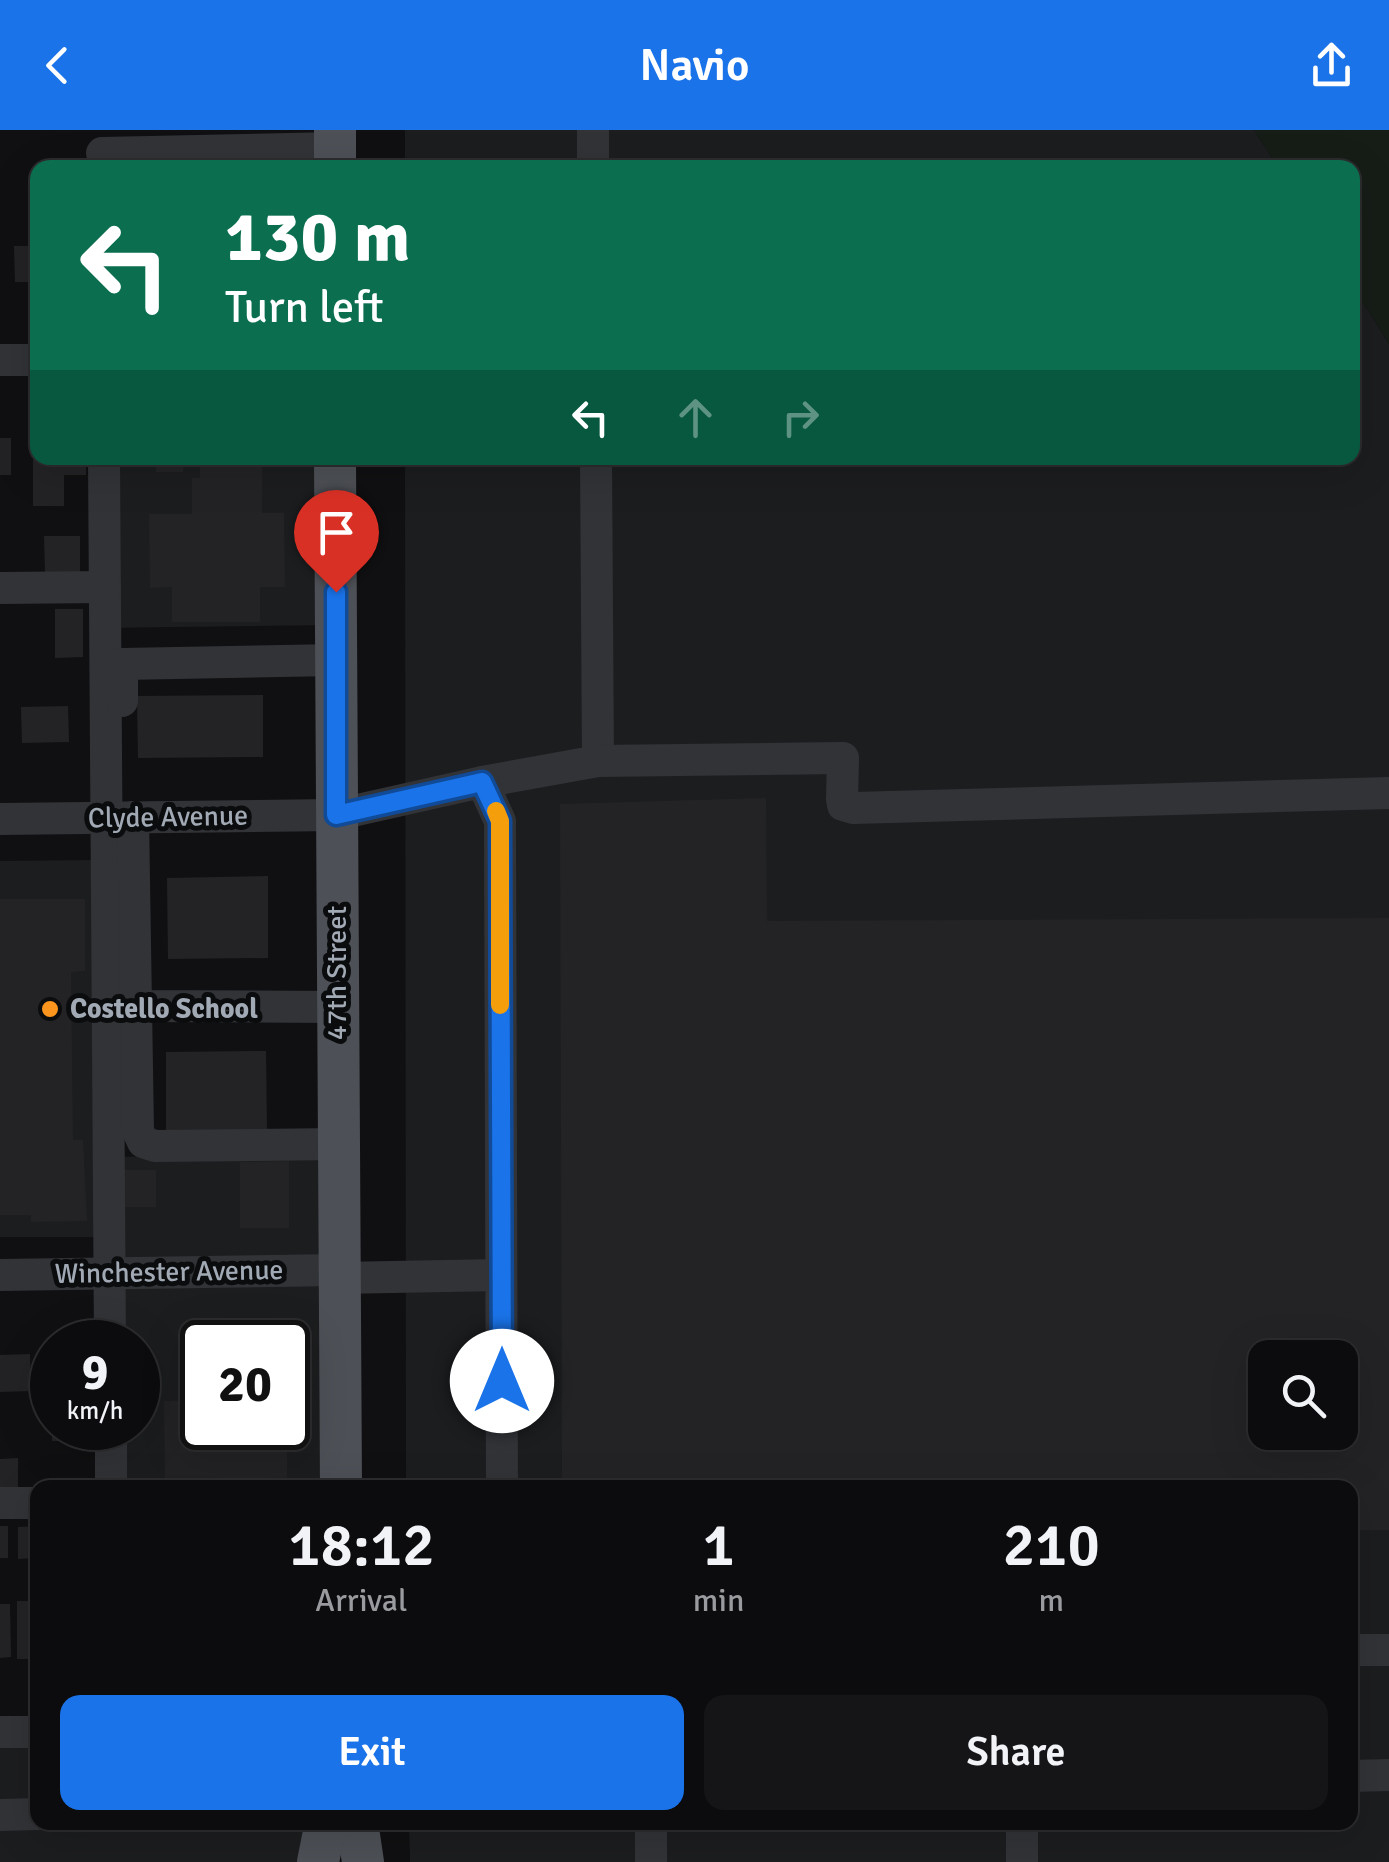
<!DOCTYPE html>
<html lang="en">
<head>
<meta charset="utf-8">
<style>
  :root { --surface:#0c0c0e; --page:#151517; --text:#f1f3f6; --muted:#9a9b9e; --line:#2c2c2e; --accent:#1a73e8 }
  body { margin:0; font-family:Signika,sans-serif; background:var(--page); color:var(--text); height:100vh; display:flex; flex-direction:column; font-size:38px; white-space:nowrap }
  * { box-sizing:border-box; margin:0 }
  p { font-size:32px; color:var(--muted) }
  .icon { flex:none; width:55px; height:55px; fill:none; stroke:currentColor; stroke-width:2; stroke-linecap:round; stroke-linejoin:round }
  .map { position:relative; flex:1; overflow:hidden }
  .panel { position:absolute; left:30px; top:1350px; width:1328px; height:350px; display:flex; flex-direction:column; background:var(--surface); border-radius:20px; box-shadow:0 10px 40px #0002,0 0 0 2px var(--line) }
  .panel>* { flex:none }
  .banner { position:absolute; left:30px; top:30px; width:1330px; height:305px; border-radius:20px; box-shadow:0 10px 40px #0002,0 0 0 2px var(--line); background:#0b6e4f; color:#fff; overflow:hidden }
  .buttons { position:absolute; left:1248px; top:1210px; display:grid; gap:20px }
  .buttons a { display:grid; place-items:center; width:110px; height:110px; border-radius:20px; background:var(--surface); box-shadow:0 10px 40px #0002,0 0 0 2px var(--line); font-size:50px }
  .speed { position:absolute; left:30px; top:1190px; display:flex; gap:20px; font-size:50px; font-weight:700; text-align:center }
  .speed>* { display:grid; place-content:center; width:130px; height:130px; border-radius:50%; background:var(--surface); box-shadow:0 10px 40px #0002,0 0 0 2px var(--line); line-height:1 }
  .speed small { font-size:25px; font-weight:400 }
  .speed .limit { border:5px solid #111; border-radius:15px; background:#fff; color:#111 }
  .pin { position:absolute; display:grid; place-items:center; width:85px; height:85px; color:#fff; margin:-102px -42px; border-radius:50% 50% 50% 0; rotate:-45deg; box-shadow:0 0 10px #0007 }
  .pin .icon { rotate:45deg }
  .me { position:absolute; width:110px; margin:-55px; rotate:0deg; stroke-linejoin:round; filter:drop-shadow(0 0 8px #0008) }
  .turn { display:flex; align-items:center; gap:35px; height:210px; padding:0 30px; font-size:45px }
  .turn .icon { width:130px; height:130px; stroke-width:2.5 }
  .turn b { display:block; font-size:70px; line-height:85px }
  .lanes { display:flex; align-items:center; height:95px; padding:0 30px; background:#0003; justify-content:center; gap:50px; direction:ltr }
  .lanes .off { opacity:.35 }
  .eta { display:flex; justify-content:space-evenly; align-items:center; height:170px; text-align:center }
  .eta b { font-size:60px; font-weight:600; line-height:70px }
  .button { display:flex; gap:20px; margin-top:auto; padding:20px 30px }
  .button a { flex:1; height:115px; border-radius:20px; background:var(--accent); color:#fff; font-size:40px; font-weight:600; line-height:115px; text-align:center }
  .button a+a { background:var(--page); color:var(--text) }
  header { display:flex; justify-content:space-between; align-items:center; height:130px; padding:0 30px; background:var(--accent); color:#fff; font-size:45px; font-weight:600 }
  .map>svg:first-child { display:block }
</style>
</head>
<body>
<header><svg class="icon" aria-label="back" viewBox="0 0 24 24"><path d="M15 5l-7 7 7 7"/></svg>Navio<svg class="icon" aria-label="share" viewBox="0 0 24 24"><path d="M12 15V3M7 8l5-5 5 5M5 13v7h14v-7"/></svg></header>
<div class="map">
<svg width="1389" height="1732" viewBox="0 0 1389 1732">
  <rect width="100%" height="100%" fill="#101012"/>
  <g fill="#1c1d1f" fill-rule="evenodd">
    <polygon points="405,0 1254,0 1278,37 405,38"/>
    <path d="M1353,156L1389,214V1732H410L409,1692H1350V1358L406,1357L405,328H1352ZM1265,1228H1340V1302H1265Z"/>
    <polygon points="95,328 330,328 331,495 95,498"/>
    <path d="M99,730L102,1027L333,1024V1357H104V1298H138V1212H103L102,1107H0V731ZM202,1212H288V1298H202Z"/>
    <polygon points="0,1609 37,1609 38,1692 322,1693 319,1732 0,1732"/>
  </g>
  <polygon fill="#161d17" points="1254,0 1389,0 1389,214 1353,156 1352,38 1278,37"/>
  <g fill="#232326" fill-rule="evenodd">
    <polygon points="14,116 38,116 38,152 15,152"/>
    <rect x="0" y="308" width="11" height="37"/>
    <polygon points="33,312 38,312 38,328 86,328 86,345 64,345 64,376 33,376"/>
    <polygon points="119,328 194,328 194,332 184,331 183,342 156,342 156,332 119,331"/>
    <polygon points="212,328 262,328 262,383 284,383 285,457 260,457 260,492 172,492 172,457 150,458 149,384 192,384 192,348 200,348 200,337 212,337"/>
    <polygon points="44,406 80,406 80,444 45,444"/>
    <polygon points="55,479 83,479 83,527 55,528"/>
    <polygon points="263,565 263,627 138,628 137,566"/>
    <polygon points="68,576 69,612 22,613 21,577"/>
    <path d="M766,668L767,791L1389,788V1400H1350V1358H562L560,674ZM1265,1228H1340V1302H1265Z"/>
    <polygon points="268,746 268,828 168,829 167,748"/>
    <polygon points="0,769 85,769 85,841 71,842 73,1010 83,1010 87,1091 31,1092 31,1085 0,1085"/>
    <polygon points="266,921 267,1002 166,1003 166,922"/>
    <polygon points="289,1031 289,1098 240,1098 240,1032"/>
    <polygon points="122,1040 156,1040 156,1077 123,1077"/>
    <polygon points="30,1224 31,1261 0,1262 0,1225"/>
    <rect x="40" y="1227" width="12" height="35"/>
    <polygon points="196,1229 202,1229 202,1298 287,1298 287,1358 165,1358 164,1271 196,1271"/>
    <rect x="52" y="1298" width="28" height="13"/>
    <polygon points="18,1328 18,1360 0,1361 0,1329"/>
    <rect x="0" y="1396" width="8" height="32"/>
    <polygon points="38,1396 38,1428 18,1429 18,1397"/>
    <rect x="17" y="1471" width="21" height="58"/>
    <polygon points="0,1474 10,1474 11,1527 0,1528"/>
  </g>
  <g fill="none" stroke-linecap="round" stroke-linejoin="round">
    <g stroke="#313337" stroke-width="32">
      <polyline points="593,0 593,38"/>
      <polyline points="102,23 335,18"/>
      <polyline points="0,230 38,230"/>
      <polyline points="104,328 110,1212"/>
      <polyline points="596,328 598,631"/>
      <polyline points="0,458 105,457"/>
      <polyline points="122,571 122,534 336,530"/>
      <polyline points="482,652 598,631 843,628 842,669 843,675 853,678 1389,663"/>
      <polyline points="133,687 136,876 337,877"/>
      <polyline points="0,689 335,685 482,652 500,691 502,1358"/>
      <polyline points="136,876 138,1001 143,1012 155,1016 338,1014"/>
      <polyline points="0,1145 339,1140"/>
      <polyline points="338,1148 501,1145"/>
      <polyline points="111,1298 111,1358"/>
      <polyline points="0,1373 38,1373"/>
      <polyline points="1350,1520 1389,1520"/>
      <polyline points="0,1602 38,1602"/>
      <polyline points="1350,1646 1389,1645"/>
      <polyline points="0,1685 38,1684"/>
      <polyline points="651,1692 651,1732"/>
      <polyline points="1022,1732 1022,1692"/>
    </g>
    <g stroke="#4d5056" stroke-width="42">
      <polyline points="335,38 335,0"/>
      <polyline points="335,328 341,1358"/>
      <polyline points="357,1692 363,1732"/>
      <polyline points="318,1732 326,1692"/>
    </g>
  </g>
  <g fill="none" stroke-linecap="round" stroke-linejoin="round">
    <g stroke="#114b97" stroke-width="25">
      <polyline id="route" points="336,462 336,685 482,652 500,691 502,1251"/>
    </g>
    <use href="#route" stroke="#1a73e8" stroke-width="18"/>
    <polyline stroke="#f59e0b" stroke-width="18" points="496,681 500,691 500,875"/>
  </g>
  <circle fill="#fc951e" stroke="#0b0c0d" stroke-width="4" cx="50" cy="879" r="10"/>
  <g text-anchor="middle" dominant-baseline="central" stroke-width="10" stroke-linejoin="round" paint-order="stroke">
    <g font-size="28" fill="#a1a9b4" stroke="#0b0c0d">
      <text transform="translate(168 687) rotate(-1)">Clyde Avenue</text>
      <text transform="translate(337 843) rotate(-90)">47th Street</text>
      <text transform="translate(169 1142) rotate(-1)">Winchester Avenue</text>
    </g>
    <g font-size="28" font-weight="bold" fill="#a1a9b4" stroke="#0b0c0d" text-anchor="start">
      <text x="70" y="879">Costello School</text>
    </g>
  </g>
</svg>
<div class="buttons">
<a><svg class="icon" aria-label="search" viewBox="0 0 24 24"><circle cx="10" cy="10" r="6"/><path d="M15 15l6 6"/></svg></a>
</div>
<div class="speed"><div>9<small>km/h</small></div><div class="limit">20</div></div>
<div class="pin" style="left:336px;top:462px;background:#d93025"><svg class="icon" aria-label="arrive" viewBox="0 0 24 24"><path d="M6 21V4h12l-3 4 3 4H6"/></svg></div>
<svg class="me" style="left:502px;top:1251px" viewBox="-20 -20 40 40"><circle r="19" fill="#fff"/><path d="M0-13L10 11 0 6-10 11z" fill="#1a73e8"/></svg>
<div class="banner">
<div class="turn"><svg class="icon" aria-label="left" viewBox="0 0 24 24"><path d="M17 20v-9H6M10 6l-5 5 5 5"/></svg><div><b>130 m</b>Turn left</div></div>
<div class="lanes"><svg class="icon" aria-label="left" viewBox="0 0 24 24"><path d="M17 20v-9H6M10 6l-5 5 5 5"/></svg><svg class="icon off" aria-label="ahead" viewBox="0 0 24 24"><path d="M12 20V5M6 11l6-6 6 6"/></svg><svg class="icon off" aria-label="right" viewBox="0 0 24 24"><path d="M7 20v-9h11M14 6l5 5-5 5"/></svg></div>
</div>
<section class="panel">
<div class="eta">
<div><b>18:12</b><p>Arrival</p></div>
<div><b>1</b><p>min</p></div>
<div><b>210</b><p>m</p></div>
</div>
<div class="button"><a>Exit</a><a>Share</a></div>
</section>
</div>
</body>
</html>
